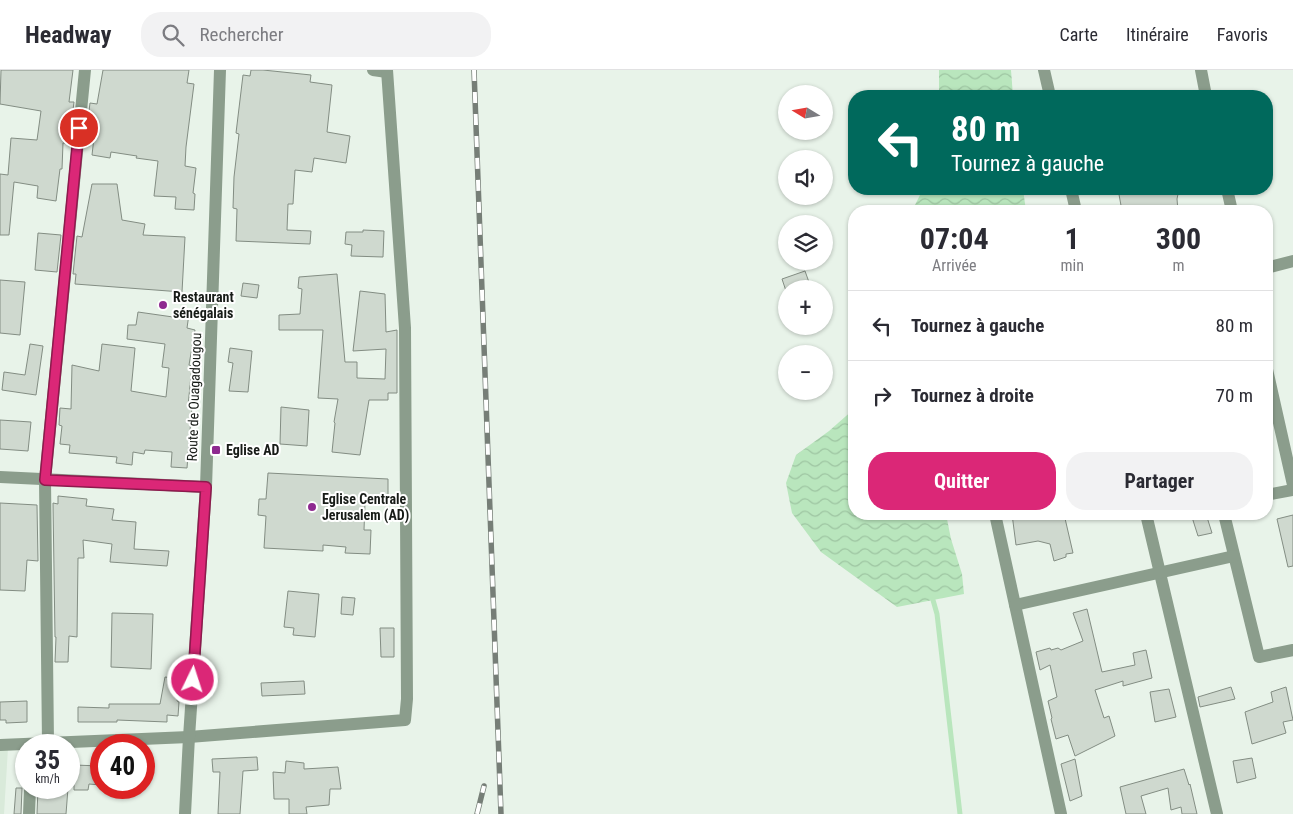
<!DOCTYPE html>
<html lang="fr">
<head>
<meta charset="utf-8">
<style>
  :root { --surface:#fff; --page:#f2f2f3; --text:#2b2b33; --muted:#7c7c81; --line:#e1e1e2; --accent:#db2777 }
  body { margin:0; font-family:"Roboto Condensed",sans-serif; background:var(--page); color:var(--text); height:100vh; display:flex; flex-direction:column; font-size:19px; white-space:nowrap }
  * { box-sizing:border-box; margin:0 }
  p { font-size:16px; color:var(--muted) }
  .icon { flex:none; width:28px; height:28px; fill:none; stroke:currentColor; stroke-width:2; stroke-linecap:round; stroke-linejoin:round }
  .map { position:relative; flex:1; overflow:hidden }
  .drawer { position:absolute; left:848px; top:135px; width:425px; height:315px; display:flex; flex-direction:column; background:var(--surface); border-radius:20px; box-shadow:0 1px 4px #0004 }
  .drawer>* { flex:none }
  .banner { position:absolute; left:848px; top:20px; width:425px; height:105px; border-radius:20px; box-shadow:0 1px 4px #0004; background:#00695c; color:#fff; overflow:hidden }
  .needle { width:32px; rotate:281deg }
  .fabs { position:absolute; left:778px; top:15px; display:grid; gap:10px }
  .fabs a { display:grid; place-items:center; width:55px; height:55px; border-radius:50%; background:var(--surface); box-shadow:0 1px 4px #0004; font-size:25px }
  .speed { position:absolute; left:15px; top:664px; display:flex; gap:10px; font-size:25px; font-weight:700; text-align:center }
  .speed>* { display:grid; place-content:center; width:65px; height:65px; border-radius:50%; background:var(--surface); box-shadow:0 1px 4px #0004; line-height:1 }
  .speed small { font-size:12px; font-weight:400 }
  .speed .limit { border:8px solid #d22; background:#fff; color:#111 }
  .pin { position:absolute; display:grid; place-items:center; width:42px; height:42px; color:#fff; margin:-21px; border:2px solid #fff; border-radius:50%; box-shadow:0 1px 5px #0007 }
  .me { position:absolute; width:55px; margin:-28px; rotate:4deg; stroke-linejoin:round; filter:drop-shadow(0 0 4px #0008) }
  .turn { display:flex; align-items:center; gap:18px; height:105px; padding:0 20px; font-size:22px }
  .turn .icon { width:65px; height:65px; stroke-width:2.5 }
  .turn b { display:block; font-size:35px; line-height:42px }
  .eta { display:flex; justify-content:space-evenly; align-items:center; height:85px; text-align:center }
  .eta b { font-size:30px; font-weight:700; line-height:35px }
  .cta { display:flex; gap:10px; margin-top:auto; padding:10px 20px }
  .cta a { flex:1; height:58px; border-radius:20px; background:var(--accent); color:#fff; font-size:20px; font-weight:700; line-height:58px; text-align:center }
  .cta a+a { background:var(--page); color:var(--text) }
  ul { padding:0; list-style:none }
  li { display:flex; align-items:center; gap:15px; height:70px; padding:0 20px; border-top:1px solid var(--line) }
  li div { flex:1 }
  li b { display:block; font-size:19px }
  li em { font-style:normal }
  header { display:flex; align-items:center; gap:30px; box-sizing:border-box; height:70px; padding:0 25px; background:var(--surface); border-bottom:1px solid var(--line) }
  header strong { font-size:24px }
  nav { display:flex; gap:28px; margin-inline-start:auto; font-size:18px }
  .search { width:350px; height:45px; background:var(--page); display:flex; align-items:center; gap:12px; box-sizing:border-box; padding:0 18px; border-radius:20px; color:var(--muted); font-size:19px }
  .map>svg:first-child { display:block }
</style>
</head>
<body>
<header>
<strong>Headway</strong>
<div class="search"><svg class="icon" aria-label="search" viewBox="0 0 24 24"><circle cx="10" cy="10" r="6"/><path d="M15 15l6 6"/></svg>Rechercher</div>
<nav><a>Carte</a><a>Itinéraire</a><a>Favoris</a></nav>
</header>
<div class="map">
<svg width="1293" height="744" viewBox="0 0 1293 744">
  <defs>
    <pattern id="water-waves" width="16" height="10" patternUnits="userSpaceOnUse" patternTransform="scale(1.25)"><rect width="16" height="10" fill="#b9e6bd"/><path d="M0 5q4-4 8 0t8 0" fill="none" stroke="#9ec5a2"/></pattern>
  </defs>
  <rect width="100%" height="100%" fill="#e8f3e9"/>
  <polygon fill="#d9eada" points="8,678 4,744 0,744 0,679"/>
  <g fill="url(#water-waves)">
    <polygon points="939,0 1011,0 1013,26 939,26"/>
    <polygon points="923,119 1023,119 1026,141 912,141"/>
    <polygon points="854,339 854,444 946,444 951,469 962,504 964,524 897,537 821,482 792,443 786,413 796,385 829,361"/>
  </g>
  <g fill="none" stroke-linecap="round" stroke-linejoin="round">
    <polyline stroke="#b9e6bd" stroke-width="5" points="933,530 937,544 960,744"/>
  </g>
  <g fill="#cfd9cf" stroke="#838d83">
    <polygon points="1,0 73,0 69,32 74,32 72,48 69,48 65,73 63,73 62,99 60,99 56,131 37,128 38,116 14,112 9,165 0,165 0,104 8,105 11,68 37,70 41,41 0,34"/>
    <polygon points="103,0 189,0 187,13 194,14 186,77 185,96 196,98 193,123 195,124 194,140 175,139 176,127 154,126 158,91 136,88 137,86 111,82 110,88 92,85 96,50 88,49 90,33 97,34"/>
    <polygon points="251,0 263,0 311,5 310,12 332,15 327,62 350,66 346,93 314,88 312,102 295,100 293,134 288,134 287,160 311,161 310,174 236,171 237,139 233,138 234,107 239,64 236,63 243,5 250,6"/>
    <polygon points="92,114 117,114 122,150 145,154 143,165 185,167 182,222 75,214 76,204 73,204 77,166 82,167"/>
    <polygon points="1118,119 1179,119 1177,129 1178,141 1122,141"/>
    <polygon points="363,160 384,161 383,187 351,186 352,175 345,174 346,162 363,162"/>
    <polygon points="38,163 61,165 57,202 35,200"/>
    <polygon points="805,201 810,215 800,219 786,219 786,221 782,209"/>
    <polygon points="337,204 345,292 357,292 357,308 385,309 386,279 353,281 360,221 385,224 386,262 397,260 397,323 388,323 388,330 369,330 360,385 332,382 335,353 334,352 338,329 318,328 323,260 279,260 279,245 300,244 302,219 298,218 299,207"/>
    <polygon points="0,210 25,212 20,265 0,263"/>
    <polygon points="243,213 259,215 257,228 241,226"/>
    <polygon points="138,242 173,247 174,242 189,244 187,258 195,260 189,295 192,296 188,336 192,336 187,398 171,397 172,382 145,380 144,384 133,382 132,395 116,393 117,387 69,383 70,375 60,374 62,356 59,355 60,338 71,339 72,295 99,301 102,274 135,278 131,321 166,327 169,298 162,297 165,274 127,269 128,255 136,255"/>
    <polygon points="30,274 43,276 36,325 2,320 4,302 25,305"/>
    <polygon points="230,278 252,281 248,322 229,321 233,293 228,292"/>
    <polygon points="281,337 309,340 307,376 280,374"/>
    <polygon points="0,350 31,352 28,381 0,379"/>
    <polygon points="268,403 388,409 388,432 365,433 364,460 371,460 370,484 345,483 346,477 323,475 323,481 264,478 266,446 258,445 259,429 266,429"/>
    <polygon points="58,426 87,429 86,436 114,439 112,450 136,452 134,479 169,481 167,496 110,492 112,474 83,470 84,488 78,488 77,567 69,566 68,592 55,592 56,567 55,567 53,433 58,434"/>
    <polygon points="0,433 37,435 38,491 27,490 25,521 0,520"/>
    <polygon points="1012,444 1064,444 1073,483 1066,484 1066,487 1054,491 1050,474 1038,471 1016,475"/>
    <polygon points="1191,444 1206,444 1212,463 1198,466"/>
    <polygon points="1293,445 1293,496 1288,497 1277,449"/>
    <polygon points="288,521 319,524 315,567 293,565 294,558 284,557"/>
    <polygon points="342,527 355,528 353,545 341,544"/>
    <polygon points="1087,539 1102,602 1135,595 1133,583 1146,580 1152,608 1123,616 1123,611 1095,620 1104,648 1109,646 1115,666 1075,686 1068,665 1056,669 1051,649 1052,648 1048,631 1057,627 1050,595 1040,600 1036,582 1050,578 1051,580 1058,578 1061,580 1083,571 1073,543"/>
    <polygon points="112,543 153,544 151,599 111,597"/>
    <polygon points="380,558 394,558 394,587 381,587"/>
    <polygon points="165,607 181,609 177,631 179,632 178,646 167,645 167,652 117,650 117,652 78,652 78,637 109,638 109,634 160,634"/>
    <polygon points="304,611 305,624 262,626 261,613"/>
    <polygon points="1231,617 1235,629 1200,637 1198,627"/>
    <polygon points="1286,617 1293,650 1283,652 1286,663 1252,674 1245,642 1273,632 1271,622"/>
    <polygon points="1169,619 1176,647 1155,652 1150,622"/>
    <polygon points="27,631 27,652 6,653 6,650 0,650 0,632"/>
    <polygon points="257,687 258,700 243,701 240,744 218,744 220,702 213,702 212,689"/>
    <polygon points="1252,688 1256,708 1237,713 1233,691"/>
    <polygon points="1075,689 1082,726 1070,731 1061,694"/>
    <polygon points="286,691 304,693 304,699 338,697 341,719 330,719 329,735 306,737 307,744 289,744 289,729 274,729 273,702 285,703"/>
    <polygon points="74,695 101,696 101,715 89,714 88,720 74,720"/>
    <polygon points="1184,699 1189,715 1190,714 1197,744 1182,744 1181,737 1171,740 1168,718 1141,726 1146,744 1126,744 1120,717"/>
    <polygon points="16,718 22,718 21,744 14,744"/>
    <polygon points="38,718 68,718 66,744 37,744"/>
  </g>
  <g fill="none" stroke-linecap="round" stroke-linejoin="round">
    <g stroke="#8b9d8c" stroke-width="12">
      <polyline points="373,0 387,2"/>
      <polyline points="1044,0 1050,26"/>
      <polyline points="1201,0 1206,26"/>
      <polyline points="1071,119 1076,141"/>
      <polyline points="1227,119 1232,141"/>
      <polyline points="1266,198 1293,191"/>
      <polyline points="1266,295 1293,415"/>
      <polyline points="0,407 206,417"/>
      <polyline points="1266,425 1293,420"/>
      <polyline points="995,444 1061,744"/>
      <polyline points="1146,444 1217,744"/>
      <polyline points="1224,444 1259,587 1293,580"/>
      <polyline points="1015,535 1234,486"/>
      <polyline points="48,672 45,410 85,0"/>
      <polyline points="0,675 189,667 405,650 407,629 405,258 387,0"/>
      <polyline points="29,744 30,718"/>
      <polyline points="185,744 189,667 206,417 220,0"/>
    </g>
    <g stroke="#767e77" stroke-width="5.5">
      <g id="rail">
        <polyline points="474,0 501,744"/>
        <polyline points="477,744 484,716"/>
      </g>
    </g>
    <use href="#rail" stroke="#fff" stroke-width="4" stroke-dasharray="11" stroke-linecap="butt"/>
  </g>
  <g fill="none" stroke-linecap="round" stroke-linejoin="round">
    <g stroke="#8e194d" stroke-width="12">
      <polyline id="route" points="79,58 45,410 206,417 193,610"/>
    </g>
    <use href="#route" stroke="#db2777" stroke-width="9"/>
  </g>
  <g fill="#8e2990" stroke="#fff" stroke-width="2">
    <circle cx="163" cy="235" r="5"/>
    <rect x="211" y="375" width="10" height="10" rx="2.5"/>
    <circle cx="312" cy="437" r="5"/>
  </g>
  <g text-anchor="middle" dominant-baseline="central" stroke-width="4" stroke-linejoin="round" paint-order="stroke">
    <g font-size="14" font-weight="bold" fill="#171b17" stroke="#fff" text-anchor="start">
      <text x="173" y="227">Restaurant<tspan x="173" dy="16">sénégalais</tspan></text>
      <text x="226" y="380">Eglise AD</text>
      <text x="322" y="429">Eglise Centrale<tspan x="322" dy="16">Jerusalem (AD)</tspan></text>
    </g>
    <g font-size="14" fill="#171b17" stroke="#fff">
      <text transform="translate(194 327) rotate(-88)">Route de Ouagadougou</text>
    </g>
  </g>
</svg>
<div class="fabs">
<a><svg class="needle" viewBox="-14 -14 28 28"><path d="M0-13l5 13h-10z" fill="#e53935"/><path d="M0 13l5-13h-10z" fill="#7c7c81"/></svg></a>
<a><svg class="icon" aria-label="sound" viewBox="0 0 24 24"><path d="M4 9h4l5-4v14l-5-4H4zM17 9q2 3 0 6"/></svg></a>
<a><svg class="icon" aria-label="layers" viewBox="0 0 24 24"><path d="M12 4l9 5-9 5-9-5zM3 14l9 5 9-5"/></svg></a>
<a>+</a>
<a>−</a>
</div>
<div class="speed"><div>35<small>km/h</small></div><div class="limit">40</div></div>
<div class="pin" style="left:79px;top:58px;background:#d93025"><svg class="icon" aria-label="arrive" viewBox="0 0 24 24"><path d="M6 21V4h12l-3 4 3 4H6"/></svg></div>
<svg class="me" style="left:193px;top:610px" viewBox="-20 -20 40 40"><circle r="17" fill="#db2777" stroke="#fff" stroke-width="3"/><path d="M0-11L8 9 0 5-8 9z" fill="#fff"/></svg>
<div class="banner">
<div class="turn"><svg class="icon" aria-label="left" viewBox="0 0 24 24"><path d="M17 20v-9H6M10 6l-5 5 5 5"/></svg><div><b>80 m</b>Tournez à gauche</div></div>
</div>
<section class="drawer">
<div class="eta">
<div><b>07:04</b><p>Arrivée</p></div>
<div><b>1</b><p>min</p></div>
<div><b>300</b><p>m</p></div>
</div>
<ul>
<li><svg class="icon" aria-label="left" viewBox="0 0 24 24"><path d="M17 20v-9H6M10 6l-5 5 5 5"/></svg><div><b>Tournez à gauche</b></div><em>80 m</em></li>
<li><svg class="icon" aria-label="right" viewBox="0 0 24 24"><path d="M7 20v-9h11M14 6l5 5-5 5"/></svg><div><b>Tournez à droite</b></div><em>70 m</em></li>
</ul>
<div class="cta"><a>Quitter</a><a>Partager</a></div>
</section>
</div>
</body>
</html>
